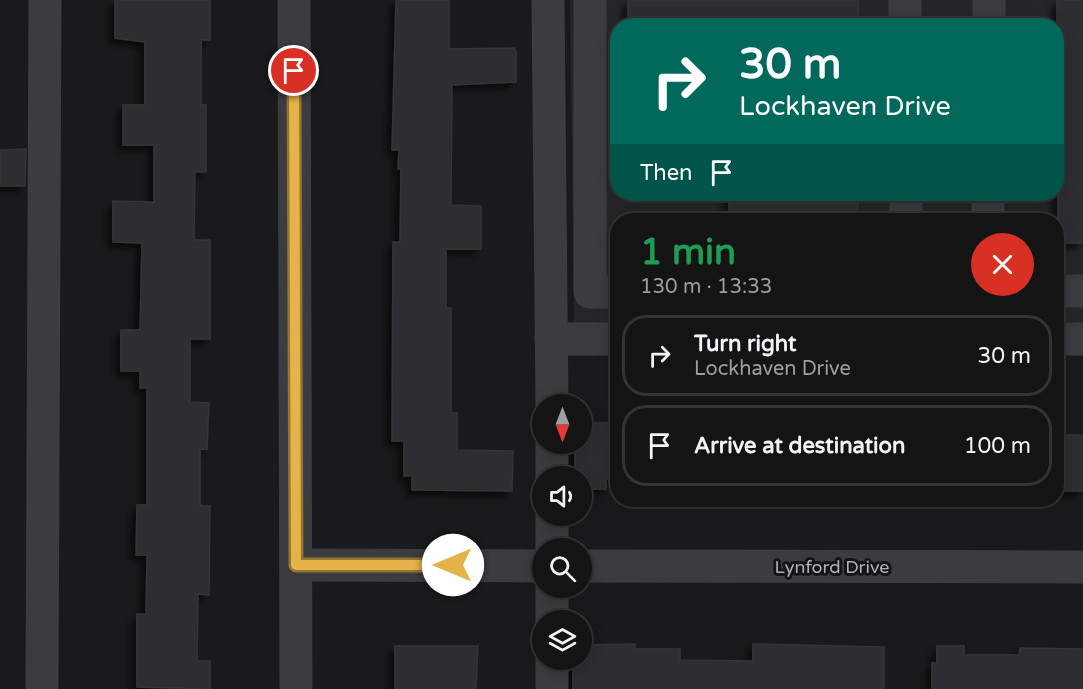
<!DOCTYPE html>
<html lang="en">
<head>
<meta charset="utf-8">
<style>
  :root { --surface:#141415; --page:#212122; --text:#f1f3f6; --muted:#9d9ea0; --line:#333334 }
  body { margin:0; font-family:"Varela Round",sans-serif; background:var(--page); color:var(--text); height:100vh; display:flex; flex-direction:column; font-size:22px; white-space:nowrap }
  * { box-sizing:border-box; margin:0 }
  p { font-size:20px; color:var(--muted) }
  .icon { flex:none; width:33px; height:33px; fill:none; stroke:currentColor; stroke-width:2; stroke-linecap:round; stroke-linejoin:round }
  .map { position:relative; flex:1; overflow:hidden }
  .panel { position:absolute; left:610px; top:213px; width:454px; height:294px; display:flex; flex-direction:column; background:var(--surface); border-radius:24px; box-shadow:0 3px 15px #0003,0 0 0 2px var(--line) }
  .panel>* { flex:none }
  .top-card { position:absolute; left:610px; top:18px; width:454px; height:183px; border-radius:24px; box-shadow:0 3px 15px #0003,0 0 0 2px var(--line); background:#00695c; color:#fff; overflow:hidden }
  .needle { width:39px; rotate:180deg }
  .buttons { position:absolute; left:532px; top:394px; display:grid; gap:12px }
  .buttons a { display:grid; place-items:center; width:60px; height:60px; border-radius:50%; background:var(--surface); box-shadow:0 3px 15px #0003,0 0 0 2px var(--line); font-size:30px }
  .pin { position:absolute; display:grid; place-items:center; width:51px; height:51px; color:#fff; margin:-26px; border:3px solid #fff; border-radius:50%; box-shadow:0 2px 6px #0007 }
  .me { position:absolute; width:66px; margin:-33px; rotate:270deg; stroke-linejoin:round; filter:drop-shadow(0 0 4px #0008) }
  .turn { display:flex; align-items:center; gap:21px; height:126px; padding:0 30px; font-size:27px }
  .turn .icon { width:78px; height:78px; stroke-width:2.5 }
  .turn b { display:block; font-size:42px; line-height:51px }
  .then { display:flex; align-items:center; height:57px; padding:0 30px; background:#0003; gap:12px; font-size:22px }
  .round { display:grid; place-items:center; flex:none; width:63px; height:63px; border-radius:32px; background:var(--page) }
  .summary { display:flex; align-items:center; justify-content:space-between; height:102px; padding:0 30px }
  h1 { font-size:36px; font-weight:700; line-height:45px; color:#1e9e55 }
  ul { padding:0; list-style:none }
  li { display:flex; align-items:center; gap:18px; height:81px; margin:0 12px 9px; padding:0 18px; border:3px solid var(--line); border-radius:24px }
  li div { flex:1 }
  li b { display:block; font-size:22px }
  li em { font-style:normal }
  .map>svg:first-child { display:block }
</style>
</head>
<body>
<div class="map">
<svg width="1083" height="689" viewBox="0 0 1083 689">
  <defs>
    <filter id="shadow"><feDropShadow dx="-5.5" dy="5.5" stdDeviation="3" flood-color="#0009"/></filter>
  </defs>
  <rect width="100%" height="100%" fill="#1a1a1c"/>
  <path fill="#262629" fill-rule="evenodd" d="M570,0H1083V326H1058V220H618V325H574ZM618,26H1058V194H618Z"/>
  <g fill="#2d2d30" stroke="#343437" stroke-width="1.5" filter="url(#shadow)">
    <polygon points="115,0 210,0 210,40 201,40 201,105 206,105 206,172 195,172 194,240 210,240 210,339 190,339 190,402 209,403 207,449 200,449 200,506 210,506 209,595 198,594 197,661 210,661 210,689 137,687 137,614 146,614 147,555 136,555 137,505 147,505 147,388 140,388 140,371 121,371 121,330 140,330 142,243 113,242 113,201 154,202 154,145 123,145 123,105 145,105 145,42 115,38"/>
    <polygon points="396,0 449,0 449,49 515,48 516,52 516,82 452,85 451,205 481,206 481,249 446,249 446,308 451,308 451,413 457,413 457,450 513,451 512,491 412,490 412,476 404,476 404,441 392,441 393,242 400,242 401,169 398,169 399,150 392,150"/>
    <rect x="628" y="0" width="230" height="26"/>
    <polygon points="1057,0 1083,0 1083,243 1058,243"/>
    <polygon points="26,149 25,186 0,186 0,150"/>
    <rect x="729" y="194" width="129" height="26"/>
    <polygon points="582,423 618,423 618,470 615,470 615,479 606,479 606,489 582,489 581,470 575,470 575,444 582,444"/>
    <rect x="1058" y="435" width="25" height="56"/>
    <polygon points="635,644 635,649 680,649 680,660 753,661 753,644 884,647 884,689 573,689 573,660 582,660 582,645"/>
    <polygon points="395,646 478,646 476,689 395,689"/>
    <polygon points="937,646 964,646 964,655 1019,655 1020,648 1083,649 1083,689 932,689 932,663 937,663"/>
  </g>
  <g fill="none" stroke-linecap="round" stroke-linejoin="round">
    <g stroke="#3b3c40" stroke-width="33">
      <polyline points="294,0 296,689"/>
      <polyline points="548,0 552,405"/>
      <polyline points="590,0 590,292 618,292"/>
      <polyline points="905,0 905,26"/>
      <polyline points="989,26 989,0"/>
      <polyline points="906,194 906,220"/>
      <polyline points="988,220 988,194"/>
      <polyline points="1058,291 1083,291"/>
      <polyline points="551,339 618,339"/>
      <polyline points="1058,339 1083,339"/>
      <polyline points="552,444 552,477"/>
      <polyline points="552,516 552,549"/>
      <polyline points="296,565 543,566"/>
      <polyline points="582,566 1083,567"/>
      <polyline points="552,588 552,621"/>
      <polyline points="552,660 552,689"/>
      <polyline points="42,689 45,0"/>
    </g>
  </g>
  <g fill="none" stroke-linecap="round" stroke-linejoin="round">
    <g stroke="#947430" stroke-width="15">
      <polyline id="route" points="294,71 296,565 453,565"/>
    </g>
    <use href="#route" stroke="#e4b34a" stroke-width="10"/>
  </g>
  <g text-anchor="middle" dominant-baseline="central" stroke-width="6" stroke-linejoin="round" paint-order="stroke">
    <g font-size="18" fill="#adb1ba" stroke="#151517">
      <text x="832" y="567">Lynford Drive</text>
    </g>
  </g>
</svg>
<div class="buttons">
<a><svg class="needle" viewBox="-14 -14 28 28"><path d="M0-13l5 13h-10z" fill="#e53935"/><path d="M0 13l5-13h-10z" fill="#9d9ea0"/></svg></a>
<a><svg class="icon" aria-label="sound" viewBox="0 0 24 24"><path d="M4 9h4l5-4v14l-5-4H4zM17 9q2 3 0 6"/></svg></a>
<a><svg class="icon" aria-label="search" viewBox="0 0 24 24"><circle cx="10" cy="10" r="6"/><path d="M15 15l6 6"/></svg></a>
<a><svg class="icon" aria-label="layers" viewBox="0 0 24 24"><path d="M12 4l9 5-9 5-9-5zM3 14l9 5 9-5"/></svg></a>
</div>
<div class="pin" style="left:294px;top:71px;background:#d93025"><svg class="icon" aria-label="arrive" viewBox="0 0 24 24"><path d="M6 21V4h12l-3 4 3 4H6"/></svg></div>
<svg class="me" style="left:453px;top:565px" viewBox="-20 -20 40 40"><circle r="19" fill="#fff"/><path d="M0-13L10 11 0 6-10 11z" fill="#e4b34a"/></svg>
<div class="top-card">
<div class="turn"><svg class="icon" aria-label="right" viewBox="0 0 24 24"><path d="M7 20v-9h11M14 6l5 5-5 5"/></svg><div><b>30 m</b>Lockhaven Drive</div></div>
<div class="then">Then<svg class="icon" aria-label="arrive" viewBox="0 0 24 24"><path d="M6 21V4h12l-3 4 3 4H6"/></svg></div>
</div>
<section class="panel">
<div class="summary"><div><h1>1 min</h1><p>130 m · 13:33</p></div><a class="round" style="background:#d93025;color:#fff"><svg class="icon" aria-label="close" viewBox="0 0 24 24"><path d="M6 6l12 12M18 6L6 18"/></svg></a></div>
<ul>
<li><svg class="icon" aria-label="right" viewBox="0 0 24 24"><path d="M7 20v-9h11M14 6l5 5-5 5"/></svg><div><b>Turn right</b><p>Lockhaven Drive</p></div><em>30 m</em></li>
<li><svg class="icon" aria-label="arrive" viewBox="0 0 24 24"><path d="M6 21V4h12l-3 4 3 4H6"/></svg><div><b>Arrive at destination</b></div><em>100 m</em></li>
</ul>
</section>
</div>
</body>
</html>
